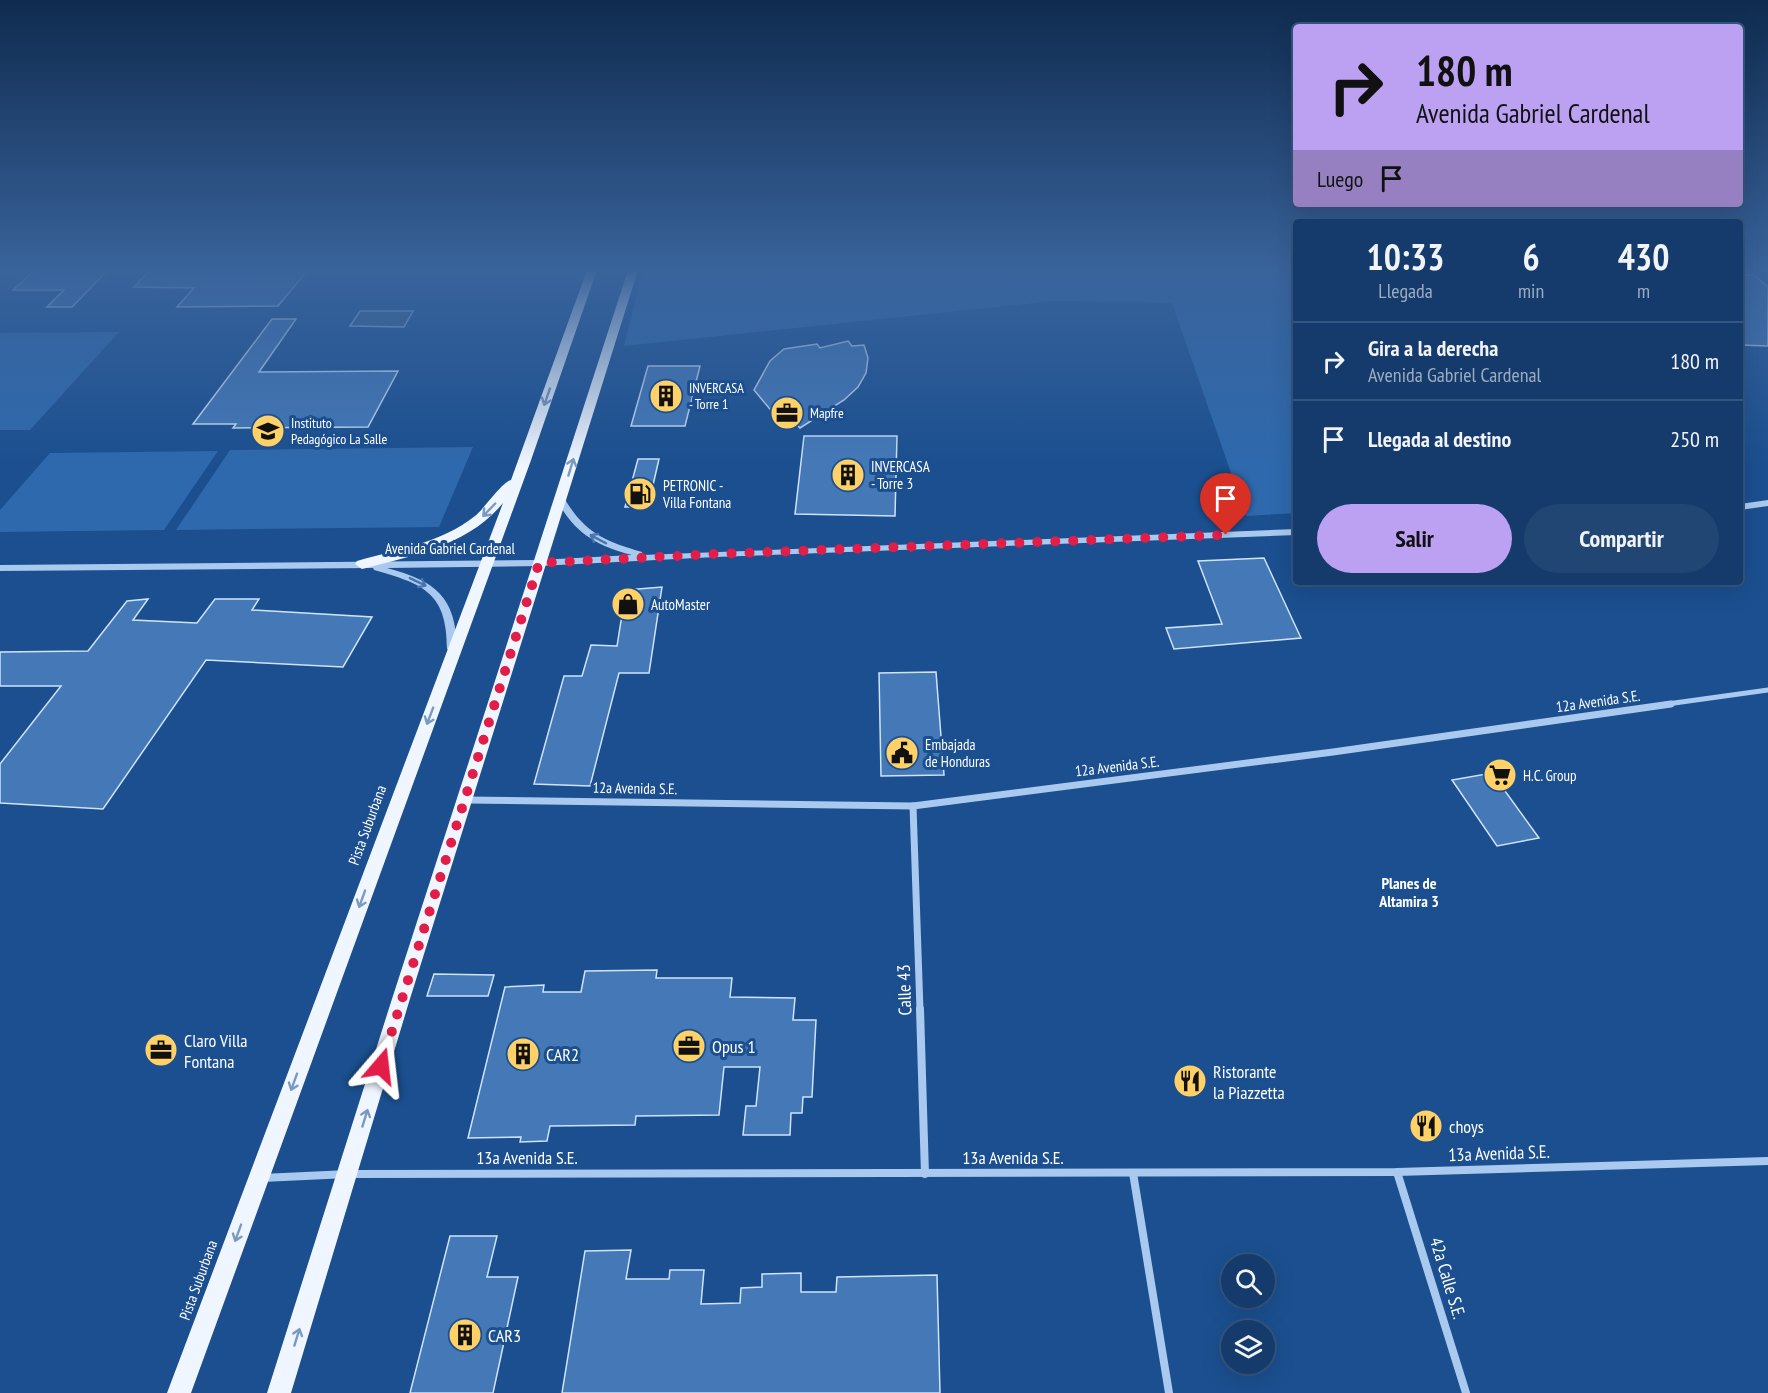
<!DOCTYPE html>
<html lang="es">
<head>
<meta charset="utf-8">
<style>
  :root { --surface:#143b6b; --page:#214673; --text:#f1f3f6; --muted:#9dadc1; --line:#33557e; --accent:#bca0f2 }
  body { margin:0; font-family:"PT Sans Narrow",sans-serif; background:var(--page); color:var(--text); height:100vh; display:flex; flex-direction:column; font-size:22px; white-space:nowrap }
  * { box-sizing:border-box; margin:0 }
  p { font-size:20px; color:var(--muted) }
  .icon { flex:none; width:33px; height:33px; fill:none; stroke:currentColor; stroke-width:2; stroke-linecap:round; stroke-linejoin:round }
  .map { position:relative; flex:1; overflow:hidden }
  .details { position:absolute; left:1293px; top:219px; width:450px; height:366px; display:flex; flex-direction:column; background:var(--surface); border-radius:6px; box-shadow:0 6px 24px #0002,0 0 0 2px var(--line) }
  .details>* { flex:none }
  .top-card { position:absolute; left:1293px; top:24px; width:450px; height:183px; border-radius:6px; box-shadow:0 6px 24px #0002,0 0 0 2px var(--line); background:#bca0f2; color:#111; overflow:hidden }
  .fabs { position:absolute; left:1221px; top:1254px; display:grid; gap:12px }
  .fabs a { display:grid; place-items:center; width:54px; height:54px; border-radius:50%; background:var(--surface); box-shadow:0 6px 24px #0002,0 0 0 2px var(--line); font-size:30px }
  .pin { position:absolute; display:grid; place-items:center; width:51px; height:51px; color:#fff; margin:-62px -26px; border-radius:50% 50% 50% 0; rotate:-45deg; box-shadow:0 0 6px #0007 }
  .pin .icon { rotate:45deg }
  .me { position:absolute; width:66px; margin:-33px; rotate:17deg; stroke-linejoin:round; filter:drop-shadow(0 0 4px #0008) }
  .turn { display:flex; align-items:center; gap:21px; height:126px; padding:0 24px; font-size:27px }
  .turn .icon { width:78px; height:78px; stroke-width:2.5 }
  .turn b { display:block; font-size:42px; line-height:51px }
  .then { display:flex; align-items:center; height:57px; padding:0 24px; background:#0003; gap:12px; font-size:22px }
  .eta { display:flex; justify-content:space-evenly; align-items:center; height:102px; text-align:center }
  .eta b { font-size:36px; font-weight:700; line-height:42px }
  .action { display:flex; gap:12px; margin-top:auto; padding:12px 24px }
  .action a { flex:1; height:69px; border-radius:36px; background:var(--accent); color:#111; font-size:24px; font-weight:700; line-height:69px; text-align:center }
  .action a+a { background:var(--page); color:var(--text) }
  ul { padding:0; list-style:none }
  li { display:flex; align-items:center; gap:18px; height:78px; padding:0 24px; border-top:2px solid var(--line) }
  li div { flex:1 }
  li b { display:block; font-size:22px }
  li em { font-style:normal }
  .map>svg:first-child { display:block }
</style>
</head>
<body>
<div class="map">
<svg width="1768" height="1393" viewBox="0 0 1768 1393">
  <rect width="100%" height="100%" fill="#1b4f8f"/>
  <g fill="#2e69ad">
    <polygon points="643,270 1296,270 1296,513 1246,516 1172,303 1053,301 624,346"/>
    <polygon points="119,332 30,430 0,430 0,333"/>
    <polygon points="473,447 439,527 176,530 230,450"/>
    <polygon points="218,451 164,530 0,532 0,510 50,453"/>
  </g>
  <polygon fill="#3c6290" stroke="#9cc4f0" stroke-width="1.5" points="360,311 413,311 404,327 350,326"/>
  <g fill="#4478b7" stroke="#cfe3fa" stroke-width="1.5">
    <polygon points="35,270 108,270 72,307 47,307 64,290 13,290"/>
    <polygon points="150,270 308,270 278,306 177,307 194,288 134,287"/>
    <polygon points="1740,275 1754,275 1768,287 1768,346 1740,345"/>
    <polygon points="272,319 296,319 259,372 398,371 368,427 233,428 236,424 193,424"/>
    <polygon points="848,341 852,346 864,345 868,358 866,373 858,387 844,400 800,428 790,418 779,420 754,390 770,361 784,349 817,344 820,348"/>
    <polygon points="648,366 700,366 685,426 631,426"/>
    <polygon points="804,436 897,436 895,516 795,514"/>
    <polygon points="638,459 659,459 648,507 625,507"/>
    <polygon points="1264,558 1301,638 1174,649 1166,628 1222,624 1198,561"/>
    <polygon points="662,587 649,673 619,673 590,786 534,784 564,676 582,676 591,645 617,646 626,590"/>
    <polygon points="148,599 133,620 197,623 215,599 259,599 252,610 372,617 343,667 206,660 103,809 0,803 0,764 61,686 0,686 0,652 88,651 127,601"/>
    <polygon points="936,672 944,775 881,776 879,673"/>
    <polygon points="1492,773 1539,838 1497,846 1452,780"/>
    <polygon points="657,970 656,978 732,978 730,997 795,998 793,1020 816,1020 812,1097 803,1097 802,1113 791,1113 790,1135 743,1135 746,1106 756,1106 760,1067 724,1067 719,1115 636,1116 635,1125 550,1126 547,1141 520,1142 521,1137 468,1138 505,987 544,985 543,992 581,992 585,971"/>
    <polygon points="434,974 494,975 488,996 427,996"/>
    <polygon points="450,1236 497,1236 487,1277 518,1277 493,1393 410,1393"/>
    <polygon points="631,1250 626,1279 669,1279 670,1270 704,1270 701,1304 740,1303 741,1288 762,1287 762,1274 801,1273 801,1292 836,1292 837,1277 937,1275 940,1393 562,1393 585,1251"/>
  </g>
  <g fill="none" stroke-linecap="round" stroke-linejoin="round">
    <polyline stroke="#a9c9ee" stroke-width="5" points="1660,705 1768,690"/>
    <g stroke="#a9c9ee" stroke-width="7">
      <polyline points="465,800 913,806 1333,752 1671,704"/>
      <polyline points="913,806 920,1010"/>
    </g>
    <g stroke="#a9c9ee" stroke-width="8">
      <polyline points="920,1009 925,1174"/>
      <polyline points="1397,1172 1466,1393"/>
      <polyline points="1133,1173 1169,1393"/>
      <polyline points="262,1178 348,1174 1397,1172 1768,1161"/>
    </g>
    <g fill="#a9c9ee" fill-rule="evenodd">
      <path d="M561,497L564,498C585,533 604,541 642,552L643,555L1296,529V535L715,557L539,566L387,568C435,581 456,596 457,649L452,653L447,649C447,592 423,584 374,570L373,568L0,571V565L539,560L632,555C597,546 574,533 557,500Z"/>
      <polygon points="1768,500 1768,506 1740,510 1740,504"/>
    </g>
    <g fill="#f0f6ff" fill-rule="evenodd">
      <path d="M587,270H597L530,463L191,1393H167L503,503C469,545 412,556 362,569L355,564L357,561C398,549 441,543 475,516C485,508 502,482 511,480Z"/>
      <polygon points="628,270 638,270 409,1002 291,1393 267,1393 391,1002"/>
    </g>
  </g>
  <defs><path id="oneway-shaft" d="M-6 0H5M1.5-3L5.5 0L1.5 3" fill="none" stroke-width="1.6" stroke-linecap="round" stroke-linejoin="round" transform="scale(1.5)"/></defs>
  <g stroke="#7b9ac1">
    <use href="#oneway-shaft" transform="translate(547 397) rotate(109)"/>
    <use href="#oneway-shaft" transform="translate(571 467) rotate(-73)"/>
    <use href="#oneway-shaft" transform="translate(489 510) rotate(134)"/>
    <use href="#oneway-shaft" transform="translate(430 716) rotate(111)"/>
    <use href="#oneway-shaft" transform="translate(362 899) rotate(110)"/>
    <use href="#oneway-shaft" transform="translate(294 1082) rotate(110)"/>
    <use href="#oneway-shaft" transform="translate(365 1118) rotate(-73)"/>
    <use href="#oneway-shaft" transform="translate(238 1233) rotate(110)"/>
    <use href="#oneway-shaft" transform="translate(297 1337) rotate(-73)"/>
  </g>
  <g stroke="#4674ac">
    <use href="#oneway-shaft" transform="translate(598 539) rotate(-152)"/>
    <use href="#oneway-shaft" transform="translate(418 582) rotate(26)"/>
  </g>
  <linearGradient id="sky" x2="0" y2="1"><stop stop-color="#0f2b4f"/><stop offset="0.58" stop-color="#39639b"/><stop offset="1" stop-color="#39639b" stop-opacity="0"/></linearGradient>
  <rect width="1768" height="465" fill="url(#sky)"/>
  <g fill="none" stroke-linecap="round" stroke-linejoin="round">
    <polyline stroke="#e11d48" stroke-width="10" stroke-dasharray="0 18" points="381,1066 539,563 715,554 1226,535"/>
  </g>
  <defs>
    <g id="building-disc" transform="scale(1.725)"><circle r="9.5" fill="#ffd166" stroke="#1b4f8f"/><path d="M-4-6H4V6H1V3H-1V6H-4ZM-2.5-4.3h1.7v1.8h-1.7ZM.8-4.3h1.7v1.8H.8ZM-2.5-1h1.7V.8h-1.7ZM.8-1h1.7V.8H.8Z" fill="#111"/></g>
    <g id="office-disc" transform="scale(1.725)"><circle r="9.5" fill="#ffd166" stroke="#1b4f8f"/><path d="M-6-3h4V-5.5h4V-3h4V5H-6ZM-1-4.5V-3h2v-1.5ZM-6 0V1H6V0Z" fill="#111"/></g>
    <g id="school-disc" transform="scale(1.725)"><circle r="9.5" fill="#ffd166" stroke="#1b4f8f"/><path d="M0-5L7-2L0 1L-7-2ZM-4 1L0 2.5L4 1V4Q0 6-4 4Z" fill="#111"/></g>
    <g id="fuel-disc" transform="scale(1.725)"><circle r="9.5" fill="#ffd166" stroke="#1b4f8f"/><path d="M-5.5-6h7V0h2V4h1.3V-2.5L3-4.5l.8-.8L6-3V5H2.5V1h-1V6h-7ZM-4.2-4.7v3.2H.2V-4.7Z" fill="#111"/></g>
    <g id="shop-disc" transform="scale(1.725)"><circle r="9.5" fill="#ffd166" stroke="#1b4f8f"/><path d="M-5-2.5h2.3a2.7 3.5 0 0 1 5.4 0H5L5.5 6h-11ZM-1.5-2.5h3a1.5 2.3 0 0 0-3 0Z" fill="#111"/></g>
    <g id="civic-disc" transform="scale(1.725)"><circle r="9.5" fill="#ffd166" stroke="#1b4f8f"/><path d="M-.6-6.5H3V-4.5H.6V-3L4-1V1h2V6H-6V1h2V-1L-.6-3ZM-1.2 2.5V6h2.4V2.5Z" fill="#111"/></g>
    <g id="supermarket-disc" transform="scale(1.725)"><circle r="9.5" fill="#ffd166" stroke="#1b4f8f"/><path d="M-6-5.5h2.5l.6 2H6L4.5 2H-2.5L-4.4-4H-6ZM-1.5 3.2a1.3 1.3 0 1 0 .1 0ZM3 3.2a1.3 1.3 0 1 0 .1 0Z" fill="#111"/></g>
    <g id="restaurant-disc" transform="scale(1.725)"><circle r="9.5" fill="#ffd166" stroke="#1b4f8f"/><path d="M-5-6h1v4h1v-4h1v4h1v-4h1v5L-1.5 .5V6h-2V.5L-5-1ZM5-6V6H3V1.5H1.5Q1.5-4 5-6Z" fill="#111"/></g>
  </defs>
  <g fill-rule="evenodd">
    <use href="#building-disc" x="666" y="396"/>
    <use href="#office-disc" x="787" y="413"/>
    <use href="#school-disc" x="268" y="431"/>
    <use href="#building-disc" x="848" y="475"/>
    <use href="#fuel-disc" x="640" y="494"/>
    <use href="#shop-disc" x="628" y="604"/>
    <use href="#civic-disc" x="902" y="753"/>
    <use href="#supermarket-disc" x="1500" y="775"/>
    <use href="#office-disc" x="689" y="1046"/>
    <use href="#office-disc" x="161" y="1050"/>
    <use href="#building-disc" x="523" y="1054"/>
    <use href="#restaurant-disc" x="1190" y="1081"/>
    <use href="#restaurant-disc" x="1426" y="1126"/>
    <use href="#building-disc" x="465" y="1335"/>
  </g>
  <g text-anchor="middle" dominant-baseline="central" stroke-width="6" stroke-linejoin="round" paint-order="stroke">
    <g font-size="14" fill="#fff" stroke="#1b4f8f" text-anchor="start">
      <text x="689" y="388">INVERCASA<tspan x="689" dy="16">- Torre 1</tspan></text>
      <text x="810" y="413">Mapfre</text>
      <text x="291" y="423">Instituto<tspan x="291" dy="16">Pedagógico La Salle</tspan></text>
    </g>
    <g font-size="15" fill="#fff" stroke="#1b4f8f" text-anchor="start">
      <text x="871" y="466">INVERCASA<tspan x="871" dy="17">- Torre 3</tspan></text>
      <text x="663" y="485">PETRONIC -<tspan x="663" dy="17">Villa Fontana</tspan></text>
      <text x="651" y="604">AutoMaster</text>
      <text x="925" y="744">Embajada<tspan x="925" dy="17">de Honduras</tspan></text>
      <text x="1523" y="775">H.C. Group</text>
    </g>
    <g font-size="15" fill="#fff" stroke="#1b4f8f">
      <text x="450" y="548">Avenida Gabriel Cardenal</text>
      <text transform="translate(1598 701) rotate(-8)">12a Avenida S.E.</text>
      <text transform="translate(1117 766) rotate(-7)">12a Avenida S.E.</text>
      <text transform="translate(635 788) rotate(1)">12a Avenida S.E.</text>
      <text transform="translate(367 825) rotate(-70)">Pista Suburbana</text>
      <text transform="translate(198 1280) rotate(-70)">Pista Suburbana</text>
    </g>
    <g font-size="16" font-weight="bold" fill="#fff" stroke="#1b4f8f">
      <text x="1409" y="883">Planes de<tspan x="1409" dy="18">Altamira 3</tspan></text>
    </g>
    <g font-size="18" fill="#fff" stroke="#1b4f8f">
      <text transform="translate(904 990) rotate(-92)">Calle 43</text>
      <text transform="translate(1499 1153) rotate(-2)">13a Avenida S.E.</text>
      <text x="527" y="1157">13a Avenida S.E.</text>
      <text x="1013" y="1157">13a Avenida S.E.</text>
      <text transform="translate(1448 1278) rotate(73)">42a Calle S.E.</text>
    </g>
    <g font-size="18" fill="#fff" stroke="#1b4f8f" text-anchor="start">
      <text x="184" y="1040">Claro Villa<tspan x="184" dy="21">Fontana</tspan></text>
      <text x="712" y="1046">Opus 1</text>
      <text x="546" y="1054">CAR2</text>
      <text x="1213" y="1071">Ristorante<tspan x="1213" dy="21">la Piazzetta</tspan></text>
      <text x="1449" y="1126">choys</text>
      <text x="488" y="1335">CAR3</text>
    </g>
  </g>
</svg>
<div class="fabs">
<a><svg class="icon" aria-label="search" viewBox="0 0 24 24"><circle cx="10" cy="10" r="6"/><path d="M15 15l6 6"/></svg></a>
<a><svg class="icon" aria-label="layers" viewBox="0 0 24 24"><path d="M12 4l9 5-9 5-9-5zM3 14l9 5 9-5"/></svg></a>
</div>
<div class="pin" style="left:1226px;top:535px;background:#d93025"><svg class="icon" aria-label="arrive" viewBox="0 0 24 24"><path d="M6 21V4h12l-3 4 3 4H6"/></svg></div>
<svg class="me" style="left:381px;top:1066px" viewBox="-20 -20 40 40"><path d="M0-17L14 15 0 8-14 15z" fill="#e11d48" stroke="#fff" stroke-width="4"/></svg>
<div class="top-card">
<div class="turn"><svg class="icon" aria-label="right" viewBox="0 0 24 24"><path d="M7 20v-9h11M14 6l5 5-5 5"/></svg><div><b>180 m</b>Avenida Gabriel Cardenal</div></div>
<div class="then">Luego<svg class="icon" aria-label="arrive" viewBox="0 0 24 24"><path d="M6 21V4h12l-3 4 3 4H6"/></svg></div>
</div>
<section class="details">
<div class="eta">
<div><b>10:33</b><p>Llegada</p></div>
<div><b>6</b><p>min</p></div>
<div><b>430</b><p>m</p></div>
</div>
<ul>
<li><svg class="icon" aria-label="right" viewBox="0 0 24 24"><path d="M7 20v-9h11M14 6l5 5-5 5"/></svg><div><b>Gira a la derecha</b><p>Avenida Gabriel Cardenal</p></div><em>180 m</em></li>
<li><svg class="icon" aria-label="arrive" viewBox="0 0 24 24"><path d="M6 21V4h12l-3 4 3 4H6"/></svg><div><b>Llegada al destino</b></div><em>250 m</em></li>
</ul>
<div class="action"><a>Salir</a><a>Compartir</a></div>
</section>
</div>
</body>
</html>
